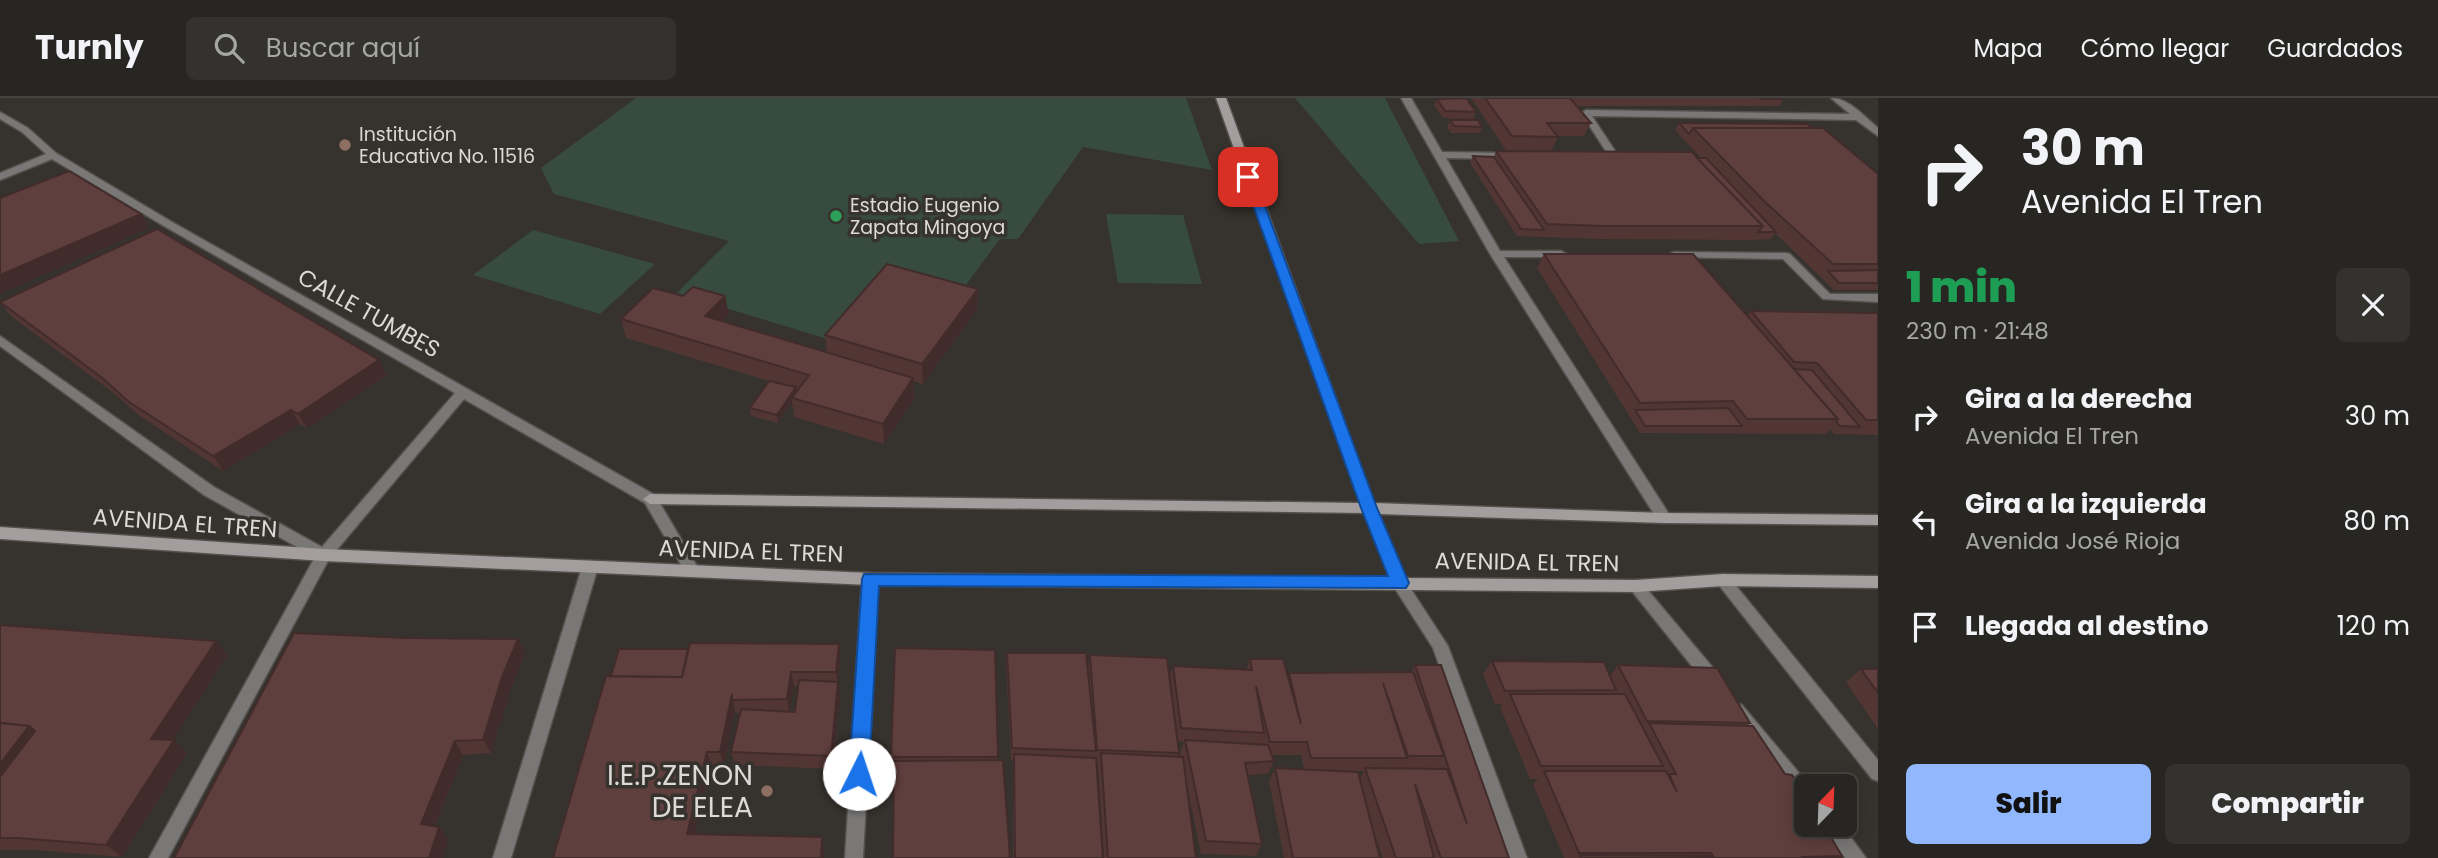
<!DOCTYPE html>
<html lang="es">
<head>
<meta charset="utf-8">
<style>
  :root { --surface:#282622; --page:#34322f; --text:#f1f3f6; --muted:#a5a5a5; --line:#444340; --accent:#91b8fd }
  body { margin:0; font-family:Poppins,sans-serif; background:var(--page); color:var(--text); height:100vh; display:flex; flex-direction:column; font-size:26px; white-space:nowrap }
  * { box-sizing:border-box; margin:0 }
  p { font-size:23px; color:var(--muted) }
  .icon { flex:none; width:38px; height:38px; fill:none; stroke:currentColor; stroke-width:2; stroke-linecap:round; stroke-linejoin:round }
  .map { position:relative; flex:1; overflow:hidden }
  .details { display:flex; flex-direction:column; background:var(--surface); width:560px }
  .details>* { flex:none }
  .guide { background:#282622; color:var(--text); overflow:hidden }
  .needle { width:46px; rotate:23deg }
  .tools { position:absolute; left:1794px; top:676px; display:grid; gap:14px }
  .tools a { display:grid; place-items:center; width:63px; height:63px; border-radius:10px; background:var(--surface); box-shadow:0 4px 18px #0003,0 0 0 2px var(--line); font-size:35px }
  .pin { position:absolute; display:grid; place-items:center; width:60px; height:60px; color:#fff; margin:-30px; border-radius:14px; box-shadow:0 4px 10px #0006 }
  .me { position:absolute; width:77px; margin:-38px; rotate:4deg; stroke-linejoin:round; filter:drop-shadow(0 0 5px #0008) }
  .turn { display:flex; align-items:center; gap:24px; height:147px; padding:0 28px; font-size:32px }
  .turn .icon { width:91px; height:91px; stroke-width:2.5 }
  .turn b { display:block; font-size:49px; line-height:60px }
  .round { display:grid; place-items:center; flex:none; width:74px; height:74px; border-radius:10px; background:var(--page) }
  .summary { display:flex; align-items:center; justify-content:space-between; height:119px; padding:0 28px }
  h1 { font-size:42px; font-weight:800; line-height:52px; color:#1e9e55 }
  .primary-button { display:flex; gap:14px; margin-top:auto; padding:14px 28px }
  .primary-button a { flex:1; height:80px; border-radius:10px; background:var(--accent); color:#111; font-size:28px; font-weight:800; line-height:80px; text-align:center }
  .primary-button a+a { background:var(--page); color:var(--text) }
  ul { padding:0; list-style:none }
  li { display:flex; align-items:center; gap:21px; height:105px; padding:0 28px }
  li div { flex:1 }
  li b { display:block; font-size:26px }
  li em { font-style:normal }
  header { display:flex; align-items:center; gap:42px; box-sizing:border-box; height:98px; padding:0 35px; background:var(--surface); border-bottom:2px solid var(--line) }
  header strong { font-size:33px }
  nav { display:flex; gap:38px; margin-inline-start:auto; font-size:24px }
  .search { width:490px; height:63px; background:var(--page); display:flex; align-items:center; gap:18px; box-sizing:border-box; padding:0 24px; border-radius:10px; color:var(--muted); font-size:26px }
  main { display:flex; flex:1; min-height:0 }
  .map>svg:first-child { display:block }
</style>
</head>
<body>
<header>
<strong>Turnly</strong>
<div class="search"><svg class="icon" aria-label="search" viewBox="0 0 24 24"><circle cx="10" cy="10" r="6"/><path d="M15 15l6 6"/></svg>Buscar aquí</div>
<nav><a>Mapa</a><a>Cómo llegar</a><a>Guardados</a></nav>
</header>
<main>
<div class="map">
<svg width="1878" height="760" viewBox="0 0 1878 760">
  <rect width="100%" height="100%" fill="#36322d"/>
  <g fill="#374c3f">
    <polygon points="636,0 1186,0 1212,72 1083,49 1018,141 1000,141 954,203 837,244 677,195 729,143 554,96 541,70"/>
    <polygon points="1295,0 1385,0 1459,143 1419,146"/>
    <polygon points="1106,116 1183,117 1202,186 1118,185"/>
    <polygon points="533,132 655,166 600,216 473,177"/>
  </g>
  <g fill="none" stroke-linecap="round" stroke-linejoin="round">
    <g stroke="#54504b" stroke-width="3">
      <g id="street">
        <polygon points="1401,0 1411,0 1442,54 1513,55 1518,58 1513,61 1446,60 1500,153 1561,153 1567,156 1561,159 1504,159 1669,416 1671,420 1669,424 1659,424 1490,156"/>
        <path d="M1831,0C1849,0 1865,19 1878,30V38L1856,22L1592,18L1619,59L1614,62L1611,61L1581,15L1586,12L1850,16Z"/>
        <polygon points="0,14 28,30 56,55 172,124 655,397 700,473 697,477 687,477 645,405 464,301 329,461 168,760 149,760 315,459 204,397 0,248 0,238 214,389 322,449 455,295 164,128 52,61 0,82 0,75 46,56 22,34 0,21"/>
        <polygon points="1675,154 1786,155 1790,156 1830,196 1878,196 1878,204 1823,201 1783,161 1671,159 1671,155"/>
        <polygon points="590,463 595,465 598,469 511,760 493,760 582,469 585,465"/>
        <polygon points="870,475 875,477 878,481 863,760 845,760 862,481 865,477"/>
        <polygon points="1723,476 1728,478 1878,662 1878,683 1872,681 1718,486 1715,482 1718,478"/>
        <polygon points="1400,480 1405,482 1448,548 1527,760 1509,760 1433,550 1392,486 1395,482"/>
        <polygon points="1636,482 1641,484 1719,577 1721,582 1719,587 1713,589 1707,587 1631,492 1628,488 1631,484"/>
        <polygon points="1736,605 1742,607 1810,688 1806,688 1806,705 1800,703 1730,617 1728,612 1730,607"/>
        <polygon points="1820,726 1841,726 1866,760 1845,760"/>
      </g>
    </g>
    <g stroke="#54504b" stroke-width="3">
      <polygon id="secondary" points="1216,0 1226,0 1374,405 1664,415 1878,417 1878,427 1664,425 1379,416 1405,480 1636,482 1723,476 1878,478 1878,490 1723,488 1636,494 870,487 324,463 0,441 0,429 324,451 870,475 1390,480 1364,415 650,406 643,401 650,396 1360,405"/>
    </g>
    <use href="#street" fill="#7a7777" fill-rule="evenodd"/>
    <use href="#secondary" fill="#a39d9e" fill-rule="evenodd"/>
  </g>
  <g fill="#523634" fill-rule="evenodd">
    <polygon points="1439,0 1466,0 1476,14 1473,21 1443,20 1434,7 1437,1"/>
    <polygon points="1471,0 1781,0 1783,1 1779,8 1576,8 1591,25 1584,38 1557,38 1558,39 1552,52 1506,52"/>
    <polygon points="1450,22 1482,29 1480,35 1451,35 1447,29"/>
    <polygon points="1679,25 1812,30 1878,76 1878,192 1834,192 1775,135 1771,141 1754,142 1595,141 1517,138 1470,65 1473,58 1494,59 1496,53 1701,60 1675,32"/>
    <polygon points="1544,156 1747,218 1751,213 1878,215 1878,337 1834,336 1830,331 1826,336 1640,335 1537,170"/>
    <polygon points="978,191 977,211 923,286 913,283 914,300 884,346 794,319 792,304 778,325 751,318 750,310 769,283 626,240 621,221 683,198 725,198 729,217 723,223 827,255 825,237"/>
    <polygon points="0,204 379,262 386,277 307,330 300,326 223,373 140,318 111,293 11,218"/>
    <polygon points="0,527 227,557 172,642 187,655 122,759 35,752 0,752"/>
    <path d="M688,551L840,560L838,584L840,597L833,671L735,667L731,654L740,615H735V612L724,667H711L694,736L822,739L824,752L553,760L611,578ZM794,588H798L795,614L789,613Z"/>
    <polygon points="995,552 998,662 892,672 891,659"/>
    <polygon points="525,555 510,593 491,655 463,657 434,729 439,729 448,742 174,760"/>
    <path d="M1007,555L1089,591L1088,571L1090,557L1169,580L1173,568L1246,572L1250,561L1288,578L1289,575L1411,574L1415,567L1509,760H1383L1368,715L1380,760H1284L1269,683L1275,670L1304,671L1301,657H1272L1274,663L1268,676L1247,677L1262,746L1256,758L1201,756L1185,678L1196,760H1104L1098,668V665H1096L1103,760H1013V663H1011L1006,568ZM1177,643L1184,644L1180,656L1181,659H1178L1179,655ZM1340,673H1364L1360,680Z"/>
    <polygon points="1492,563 1610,578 1618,567 1750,625 1748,627 1785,676 1842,758 1840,759 1843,760 1564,760 1533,686 1538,681 1530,681 1500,609 1502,606 1495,606 1483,576"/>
    <polygon points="1861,571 1878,571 1878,631 1846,584"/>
  </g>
  <g fill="#422c2b">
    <polygon points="141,116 149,130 0,196 0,177"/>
    <polygon points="978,191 977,211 923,286 922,266"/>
    <polygon points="725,198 729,217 709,237 705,218"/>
    <polygon points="379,262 386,277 307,330 298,316"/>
    <polygon points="913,280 914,300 884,346 883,326"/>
    <polygon points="796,289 797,297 792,300 792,304 778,325 777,317"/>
    <polygon points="291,312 300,326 223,373 213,358"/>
    <polygon points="518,541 525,555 510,593 491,655 483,642 502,579"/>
    <polygon points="216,543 227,557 165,654 151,641"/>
    <polygon points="839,546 840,560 838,587 836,574"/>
    <polygon points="791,574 794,588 789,615 787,601"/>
    <polygon points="838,584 840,597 833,671 831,658"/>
    <polygon points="732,596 735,612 724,667 720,654"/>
    <polygon points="29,628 50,646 0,715 0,666"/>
    <polygon points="174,642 187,655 122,759 106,747"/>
    <polygon points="455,643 463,657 430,738 421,726"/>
    <polygon points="707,654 711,667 692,748 687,736"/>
    <polygon points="439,729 448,742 443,760 429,760"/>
    <polygon points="822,739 824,752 824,760 821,760"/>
  </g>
  <g fill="#5f3f3d" stroke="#422c2b" stroke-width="2">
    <polygon points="1466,0 1476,14 1445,13 1437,1"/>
    <polygon points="1485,0 1570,0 1591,25 1547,25 1558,39 1512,38"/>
    <polygon points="1762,0 1781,0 1783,1 1761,1"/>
    <polygon points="1450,22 1478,22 1482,29 1454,28"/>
    <polygon points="1679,25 1807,26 1812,30 1693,30 1689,36"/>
    <polygon points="1693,30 1823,30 1878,76 1878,166 1833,166 1765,104"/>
    <polygon points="1496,53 1692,54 1763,128 1602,128 1547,126"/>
    <polygon points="1473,58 1494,59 1544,132 1521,131"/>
    <polygon points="1697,60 1706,60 1776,134 1758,134 1763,128"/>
    <polygon points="69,73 141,116 0,177 0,100"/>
    <polygon points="157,131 379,262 298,316 291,312 213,358 129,304 101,279 0,204"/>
    <polygon points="1544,156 1693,156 1838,321 1747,321 1733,303 1640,305"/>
    <polygon points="887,166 978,191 922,266 825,237"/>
    <polygon points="1878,172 1878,185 1839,185 1828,173"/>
    <polygon points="693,189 725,198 705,218 913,280 883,326 792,300 809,277 621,221 653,190 683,198"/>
    <polygon points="1751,213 1878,215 1878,322 1866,322 1817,265 1794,264"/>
    <polygon points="1794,271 1812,272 1860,329 1840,328 1836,324 1838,321"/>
    <polygon points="769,283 796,289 777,317 750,310"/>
    <polygon points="1728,310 1742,328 1645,328 1635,312"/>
    <polygon points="0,527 216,543 151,641 174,642 106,747 18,740 0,740 0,679 35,633 29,628 0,625"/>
    <polygon points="294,535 407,540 518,541 502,579 483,642 455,643 421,726 439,729 429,760 174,760"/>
    <polygon points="690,545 839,546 836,574 791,574 787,601 732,602 732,596 720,654 707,654 687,736 822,739 821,760 553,760 606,578 682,579"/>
    <polygon points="895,550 995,552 998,659 891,659"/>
    <polygon points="619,551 688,551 682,579 611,578"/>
    <polygon points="1007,555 1086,555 1096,653 1012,650"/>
    <polygon points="1090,557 1167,560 1179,655 1097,652"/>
    <polygon points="1250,561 1283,561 1301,626 1289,575 1413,574 1444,658 1408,658 1383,585 1407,660 1311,660 1307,644 1270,644 1256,588 1264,635 1181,630 1173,568 1252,572"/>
    <polygon points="1492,563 1604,564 1616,592 1505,593"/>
    <polygon points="1415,567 1441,567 1509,760 1441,760 1415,686 1434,760 1396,760 1365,670 1447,671 1467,726"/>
    <polygon points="1618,567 1717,570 1750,625 1647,623"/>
    <polygon points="1861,571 1878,571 1878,595"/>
    <polygon points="799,582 838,584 831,658 731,654 741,611 795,614"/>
    <polygon points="1510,596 1625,596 1663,668 1541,668"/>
    <polygon points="0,625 29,628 0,666"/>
    <polygon points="1649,625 1753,628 1785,676 1792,677 1806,699 1806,726 1823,726 1842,758 1801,759 1843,760 1582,760 1580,757 1713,758 1711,755 1579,755 1544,673 1666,673 1677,694 1669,676 1676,676"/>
    <polygon points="1185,642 1268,647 1274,663 1245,665 1262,746 1206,743"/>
    <polygon points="1101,655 1183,659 1196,760 1108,760"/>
    <polygon points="1014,656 1096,660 1103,760 1015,760"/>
    <polygon points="1003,662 1010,760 893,760 894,663"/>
    <polygon points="1275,670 1358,674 1380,760 1293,760"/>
  </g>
  <polygon fill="#1a73e8" stroke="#114b97" stroke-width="2" points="1248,76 1254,79 1377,410 1409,485 1406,490 879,488 869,676 866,683 859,685 852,683 849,676 862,481 864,476 1388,478 1361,410 1243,79"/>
  <g fill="#8d6e63" stroke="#36322d" stroke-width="2.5">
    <circle cx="345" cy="47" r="7"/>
    <circle cx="767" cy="693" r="7"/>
  </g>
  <circle fill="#2e9e5b" stroke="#36322d" stroke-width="2.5" cx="836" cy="118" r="7"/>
  <g text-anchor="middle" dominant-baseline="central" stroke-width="7" stroke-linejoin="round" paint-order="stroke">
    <g font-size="19" fill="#dcd9d6" stroke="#36322d" text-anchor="start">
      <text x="359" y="36">Institución<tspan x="359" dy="22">Educativa No. 11516</tspan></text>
      <text x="850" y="107">Estadio Eugenio<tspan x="850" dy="22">Zapata Mingoya</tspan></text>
    </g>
    <g font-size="23" fill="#dcd9d6" stroke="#36322d">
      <text transform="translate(369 215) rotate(29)">CALLE TUMBES</text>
      <text transform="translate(185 425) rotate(4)">AVENIDA EL TREN</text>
      <text transform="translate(751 453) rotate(2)">AVENIDA EL TREN</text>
      <text transform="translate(1527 464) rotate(1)">AVENIDA EL TREN</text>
    </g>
    <g font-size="28" fill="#dcd9d6" stroke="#36322d" text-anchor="end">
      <text x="753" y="677">I.E.P.ZENON<tspan x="753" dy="32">DE ELEA</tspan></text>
    </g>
  </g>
</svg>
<div class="tools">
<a><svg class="needle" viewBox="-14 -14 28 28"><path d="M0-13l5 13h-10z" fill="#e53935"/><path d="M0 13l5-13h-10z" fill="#a5a5a5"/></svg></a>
</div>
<div class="pin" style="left:1248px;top:79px;background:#d93025"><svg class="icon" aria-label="arrive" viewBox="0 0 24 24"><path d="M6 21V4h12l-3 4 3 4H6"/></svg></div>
<svg class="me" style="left:859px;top:676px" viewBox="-20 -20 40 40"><circle r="19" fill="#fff"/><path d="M0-13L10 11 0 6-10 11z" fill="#1a73e8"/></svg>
</div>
<section class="details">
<div class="guide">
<div class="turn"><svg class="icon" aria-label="right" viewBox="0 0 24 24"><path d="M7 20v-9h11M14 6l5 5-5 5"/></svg><div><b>30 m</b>Avenida El Tren</div></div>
</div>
<div class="summary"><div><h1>1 min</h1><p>230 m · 21:48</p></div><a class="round"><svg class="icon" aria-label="close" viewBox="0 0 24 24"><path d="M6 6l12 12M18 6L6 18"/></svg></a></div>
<ul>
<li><svg class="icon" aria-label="right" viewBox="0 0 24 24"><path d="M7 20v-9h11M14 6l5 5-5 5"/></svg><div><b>Gira a la derecha</b><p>Avenida El Tren</p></div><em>30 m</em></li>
<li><svg class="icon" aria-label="left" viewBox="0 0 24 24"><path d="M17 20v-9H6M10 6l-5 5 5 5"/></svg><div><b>Gira a la izquierda</b><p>Avenida José Rioja</p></div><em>80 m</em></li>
<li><svg class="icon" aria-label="arrive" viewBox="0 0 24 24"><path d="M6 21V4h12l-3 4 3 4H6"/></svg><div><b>Llegada al destino</b></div><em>120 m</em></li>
</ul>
<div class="primary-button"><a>Salir</a><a>Compartir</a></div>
</section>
</main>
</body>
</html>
